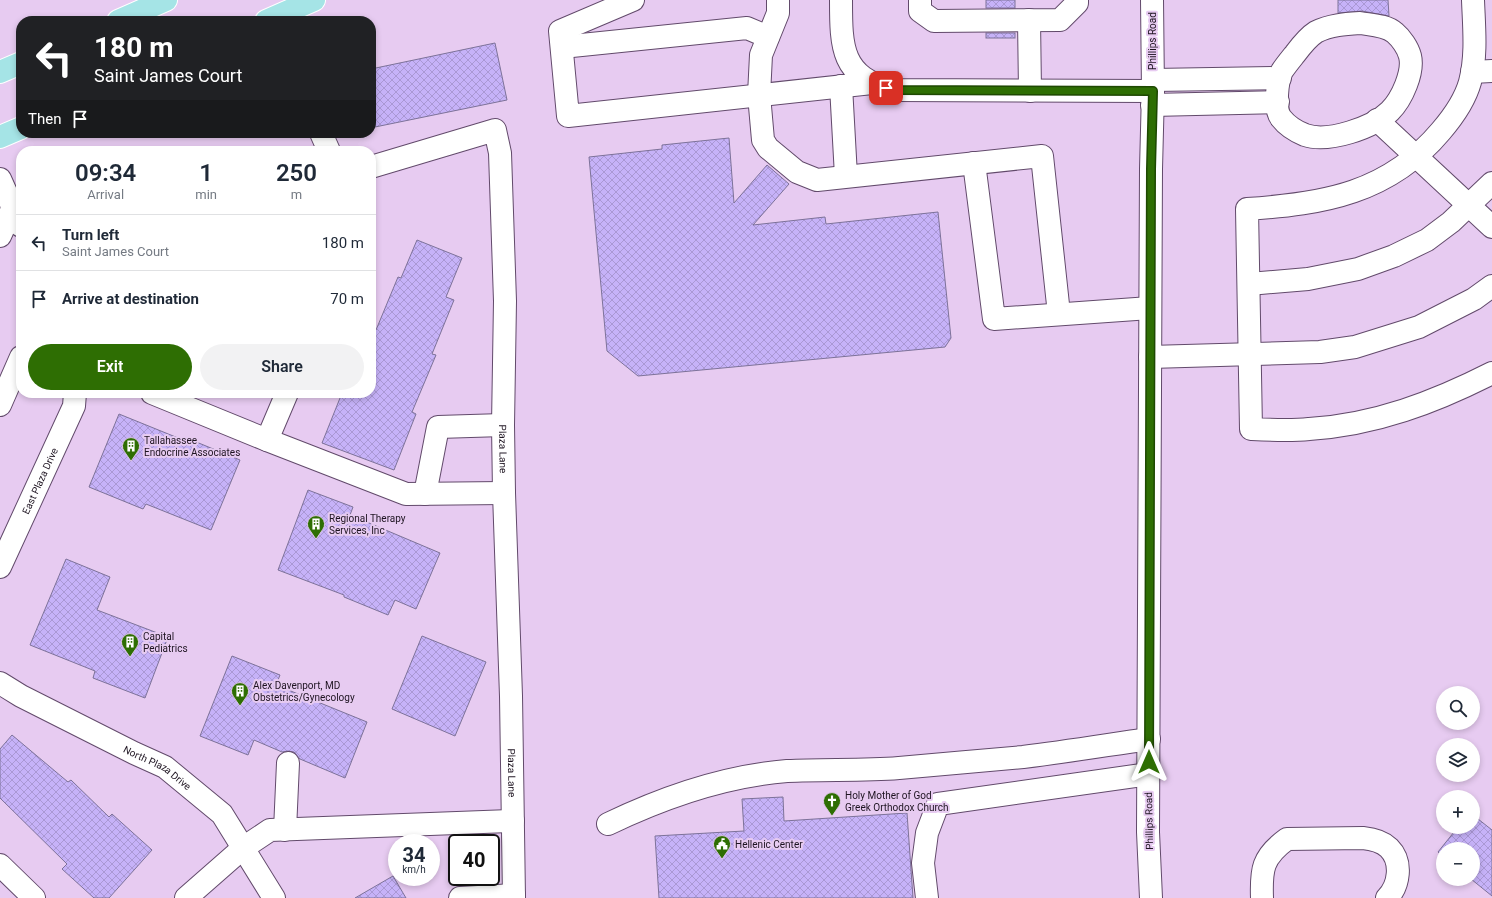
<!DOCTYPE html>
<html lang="en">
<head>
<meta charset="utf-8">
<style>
  :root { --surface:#fff; --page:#f2f2f3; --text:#1f2937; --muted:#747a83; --line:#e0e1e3; --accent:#2e6e03 }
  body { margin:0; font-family:Roboto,sans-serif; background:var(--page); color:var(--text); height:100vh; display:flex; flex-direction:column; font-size:15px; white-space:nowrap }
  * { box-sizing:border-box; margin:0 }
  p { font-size:13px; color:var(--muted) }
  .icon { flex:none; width:22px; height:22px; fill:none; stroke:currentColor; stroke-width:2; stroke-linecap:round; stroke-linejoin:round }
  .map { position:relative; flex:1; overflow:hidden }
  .sheet { position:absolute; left:16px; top:146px; width:360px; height:252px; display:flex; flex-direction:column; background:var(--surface); border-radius:16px; box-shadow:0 2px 6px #0003 }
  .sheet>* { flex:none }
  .banner { position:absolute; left:16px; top:16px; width:360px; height:122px; border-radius:16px; box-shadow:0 2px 6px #0003; background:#202124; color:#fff; overflow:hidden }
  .fabs { position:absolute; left:1436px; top:686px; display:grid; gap:8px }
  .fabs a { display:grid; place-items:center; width:44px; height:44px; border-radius:50%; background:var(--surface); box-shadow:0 2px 6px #0003; font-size:20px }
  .speed { position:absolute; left:388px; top:834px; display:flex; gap:8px; font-size:20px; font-weight:700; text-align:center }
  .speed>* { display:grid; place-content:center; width:52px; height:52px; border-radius:50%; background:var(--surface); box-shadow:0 2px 6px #0003; line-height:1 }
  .speed small { font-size:10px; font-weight:400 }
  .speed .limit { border:2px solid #111; border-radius:6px; background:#fff; color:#111 }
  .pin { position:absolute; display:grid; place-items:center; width:34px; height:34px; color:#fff; margin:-17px; border-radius:8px; box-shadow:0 2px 6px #0006 }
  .me { position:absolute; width:44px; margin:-22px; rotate:0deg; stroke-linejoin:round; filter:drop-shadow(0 0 3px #0008) }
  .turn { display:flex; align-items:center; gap:14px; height:84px; padding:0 12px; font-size:18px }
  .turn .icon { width:52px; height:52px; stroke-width:2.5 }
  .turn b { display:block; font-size:28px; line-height:34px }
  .then { display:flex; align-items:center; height:38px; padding:0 12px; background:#0003; gap:8px; font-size:15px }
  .eta { display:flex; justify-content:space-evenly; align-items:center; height:68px; text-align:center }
  .eta b { font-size:24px; font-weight:600; line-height:28px }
  .primary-button { display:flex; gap:8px; margin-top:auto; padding:8px 12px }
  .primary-button a { flex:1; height:46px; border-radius:24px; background:var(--accent); color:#fff; font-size:16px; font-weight:600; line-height:46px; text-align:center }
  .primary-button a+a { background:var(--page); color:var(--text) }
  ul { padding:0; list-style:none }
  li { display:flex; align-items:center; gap:12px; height:56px; padding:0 12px; border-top:1px solid var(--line) }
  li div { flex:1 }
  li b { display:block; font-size:15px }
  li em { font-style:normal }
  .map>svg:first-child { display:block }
</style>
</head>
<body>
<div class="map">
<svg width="1492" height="898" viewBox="0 0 1492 898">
  <defs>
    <pattern id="building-cross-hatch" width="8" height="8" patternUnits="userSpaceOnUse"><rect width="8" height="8" fill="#c6b2f8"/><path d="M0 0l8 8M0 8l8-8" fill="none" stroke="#aa98d4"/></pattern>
  </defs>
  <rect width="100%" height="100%" fill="#e7cbf1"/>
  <g fill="url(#building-cross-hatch)" stroke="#7d7299">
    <rect x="986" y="0" width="29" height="8"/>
    <polygon points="1338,0 1388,0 1389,16 1362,11 1338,13"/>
    <rect x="986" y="33" width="29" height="5"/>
    <polygon points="495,43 507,100 375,127 371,107 371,69"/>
    <polygon points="729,138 734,203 767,165 789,184 753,225 825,217 826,224 938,212 951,338 945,347 638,376 607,351 589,157 662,149 662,145"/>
    <polygon points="417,240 462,258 446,297 454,300 432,354 436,355 412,412 416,414 394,470 322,443 342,393 371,393 371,328 376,330 398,277 401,278"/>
    <polygon points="119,414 188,442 189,439 240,460 211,530 146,504 143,509 89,487"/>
    <polygon points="308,490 353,507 350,515 440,553 416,609 395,600 388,615 344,597 344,595 278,570"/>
    <polygon points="66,559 110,577 97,610 168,637 145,698 93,678 95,671 30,645"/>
    <polygon points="422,636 486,662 455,736 392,709"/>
    <polygon points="232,656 280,675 276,685 367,722 345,778 300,759 294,752 288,751 282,752 254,740 248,755 200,736"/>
    <polygon points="12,735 68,782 71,780 109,817 112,814 152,850 109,898 94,898 62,869 67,864 0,798 0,749"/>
    <polygon points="783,797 784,821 907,813 913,898 659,898 655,836 744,831 742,799"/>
    <polygon points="1473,815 1492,830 1492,896 1471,879 1473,879 1473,849 1443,849 1443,856 1438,852 1458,827 1473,827"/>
    <polygon points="393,876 406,898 355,898"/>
  </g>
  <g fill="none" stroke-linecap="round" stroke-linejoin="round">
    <g stroke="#624a6b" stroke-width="24">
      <g id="minor">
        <polyline points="633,0 560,31 568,116 872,83"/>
        <polyline points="778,0 778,13 761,55 759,95 763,140 768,148 797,172 817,180 1042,156 1059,314"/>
        <path d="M841,0C841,47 841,78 894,90L1153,91"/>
        <polyline points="920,0 920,11 934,21 1060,20 1077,3 1077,0"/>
        <path d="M1473,0C1474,27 1477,55 1470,82C1465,100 1453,117 1441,131C1389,193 1324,204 1247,209L1251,429C1271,430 1290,431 1309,429C1375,425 1435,402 1492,373"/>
        <polyline points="1029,20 1030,91"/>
        <path d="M1360,23C1372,25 1386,25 1395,33C1401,38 1408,48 1410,56C1414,72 1402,99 1390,111C1373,128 1328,143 1305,135C1295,131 1288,127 1281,118C1274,109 1277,81 1282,71C1286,65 1291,59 1295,54C1301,46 1308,37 1316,32C1330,25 1345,24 1360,23Z"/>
        <polyline points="562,47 747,28 768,37"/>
        <polyline points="1472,72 1492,71"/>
        <polyline points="1153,80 1280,78"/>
        <polyline points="841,86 846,176"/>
        <polyline points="1152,105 1278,102"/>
        <polyline points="1377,120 1492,227"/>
        <polyline points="321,133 329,151"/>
        <polyline points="974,163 994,319 1150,308"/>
        <path id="s1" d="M371,167L495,130L500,153L505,301L503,425L504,493L511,696L514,898"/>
        <polyline points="0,179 21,226"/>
        <polyline points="0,236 13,207"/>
        <polyline points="1249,284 1308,279 1358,269 1394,256 1427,240 1451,222 1492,183"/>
        <polyline points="1150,357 1320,352 1355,347 1419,327 1474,299 1492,286"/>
        <polyline points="152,393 267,440 287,393"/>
        <polyline points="0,405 21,357"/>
        <polyline points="267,440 406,494 504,493"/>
        <polyline points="425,494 438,427 503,425"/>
        <path id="s2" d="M0,567L74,406L75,393"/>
        <path id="s3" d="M0,683L21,696L134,753L165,767L222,814L274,898"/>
        <path d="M608,824C664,797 725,776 787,771C824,769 862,771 899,768C940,764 982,761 1023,757C1065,752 1107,745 1149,739"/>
        <polyline points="285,830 288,763"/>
        <polyline points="0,865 34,898"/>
        <polyline points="186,898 243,848 270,830 513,821"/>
        <polyline points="460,898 514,895"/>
        <polyline points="927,898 923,863 927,833 938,804 1149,774"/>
        <polyline points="1151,898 1148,832 1151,169 1153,91 1152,0"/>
        <path d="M1262,898C1261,870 1262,857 1287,839L1363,838C1373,839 1382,841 1389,848C1403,862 1399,886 1387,898"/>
      </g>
    </g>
    <g stroke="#fff" stroke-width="24">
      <g id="major">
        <polyline points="118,21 166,0"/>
        <polyline points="266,21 314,0"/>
        <polyline points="0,72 21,63"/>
        <polyline points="0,137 21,128"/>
      </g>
    </g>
    <use href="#minor" stroke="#fff" stroke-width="22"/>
    <use href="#major" stroke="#a5e4e6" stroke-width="22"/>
  </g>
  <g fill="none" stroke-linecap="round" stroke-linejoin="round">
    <g stroke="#1e4802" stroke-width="10">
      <polyline id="route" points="886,88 894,90 1153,91 1151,169 1149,762"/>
    </g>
    <use href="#route" stroke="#2e6e03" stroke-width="7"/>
  </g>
  <defs>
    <g id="building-pin" transform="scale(0.9)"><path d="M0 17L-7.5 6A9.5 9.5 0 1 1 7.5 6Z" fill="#2e6e03" stroke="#e7cbf1"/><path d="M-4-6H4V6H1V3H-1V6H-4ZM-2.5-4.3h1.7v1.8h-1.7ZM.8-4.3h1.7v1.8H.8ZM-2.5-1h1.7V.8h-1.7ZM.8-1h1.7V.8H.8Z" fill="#fff"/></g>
    <g id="church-pin" transform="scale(0.9)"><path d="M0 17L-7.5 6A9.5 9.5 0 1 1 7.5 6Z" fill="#2e6e03" stroke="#e7cbf1"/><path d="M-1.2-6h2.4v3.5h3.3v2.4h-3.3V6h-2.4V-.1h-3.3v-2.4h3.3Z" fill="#fff"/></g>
    <g id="civic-pin" transform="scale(0.9)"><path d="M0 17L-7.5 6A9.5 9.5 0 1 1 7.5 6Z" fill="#2e6e03" stroke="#e7cbf1"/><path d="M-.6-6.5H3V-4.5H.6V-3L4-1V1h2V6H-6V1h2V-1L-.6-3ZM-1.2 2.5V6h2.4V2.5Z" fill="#fff"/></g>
  </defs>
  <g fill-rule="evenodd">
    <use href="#building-pin" x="131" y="446"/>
    <use href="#building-pin" x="316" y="524"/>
    <use href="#building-pin" x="130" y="642"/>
    <use href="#building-pin" x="240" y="691"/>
    <use href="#church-pin" x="832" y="801"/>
    <use href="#civic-pin" x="722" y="844"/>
  </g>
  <g text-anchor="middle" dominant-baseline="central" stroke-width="4" stroke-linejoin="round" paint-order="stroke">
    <g font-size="10" fill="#1e1421" stroke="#e7cbf1">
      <text transform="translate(1152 41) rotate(-90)">Phillips Road</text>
      <text stroke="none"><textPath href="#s1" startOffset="449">Plaza Lane</textPath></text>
      <text stroke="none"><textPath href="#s2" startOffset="95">East Plaza Drive</textPath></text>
      <text stroke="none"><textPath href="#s3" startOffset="179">North Plaza Drive</textPath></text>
      <text stroke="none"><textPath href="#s1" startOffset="773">Plaza Lane</textPath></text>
      <text transform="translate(1149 821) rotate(-91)">Phillips Road</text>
    </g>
    <g font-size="10" fill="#1e1421" stroke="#e7cbf1" text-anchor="start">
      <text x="144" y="440">Tallahassee<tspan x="144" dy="12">Endocrine Associates</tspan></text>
      <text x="329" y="518">Regional Therapy<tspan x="329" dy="12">Services, Inc</tspan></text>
      <text x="143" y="636">Capital<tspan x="143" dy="12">Pediatrics</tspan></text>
      <text x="253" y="685">Alex Davenport, MD<tspan x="253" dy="12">Obstetrics/Gynecology</tspan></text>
      <text x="845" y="795">Holy Mother of God<tspan x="845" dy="12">Greek Orthodox Church</tspan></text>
      <text x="735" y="844">Hellenic Center</text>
    </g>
  </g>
</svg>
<div class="fabs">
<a><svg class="icon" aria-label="search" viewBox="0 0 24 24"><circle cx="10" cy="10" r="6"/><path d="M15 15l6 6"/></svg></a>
<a><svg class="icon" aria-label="layers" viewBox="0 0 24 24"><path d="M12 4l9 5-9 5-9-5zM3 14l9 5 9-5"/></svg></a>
<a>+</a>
<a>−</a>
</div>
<div class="speed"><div>34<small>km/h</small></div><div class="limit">40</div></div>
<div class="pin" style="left:886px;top:88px;background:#d93025"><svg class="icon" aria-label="arrive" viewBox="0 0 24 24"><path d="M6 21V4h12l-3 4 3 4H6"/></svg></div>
<svg class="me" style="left:1149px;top:762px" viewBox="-20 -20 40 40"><path d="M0-17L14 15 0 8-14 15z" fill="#2e6e03" stroke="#fff" stroke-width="4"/></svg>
<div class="banner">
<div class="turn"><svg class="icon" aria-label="left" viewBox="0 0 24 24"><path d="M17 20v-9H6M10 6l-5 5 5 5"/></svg><div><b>180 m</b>Saint James Court</div></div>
<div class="then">Then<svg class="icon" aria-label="arrive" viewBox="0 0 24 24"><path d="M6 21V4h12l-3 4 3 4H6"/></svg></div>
</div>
<section class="sheet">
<div class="eta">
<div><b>09:34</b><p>Arrival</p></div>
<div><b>1</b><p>min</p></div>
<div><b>250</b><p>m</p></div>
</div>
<ul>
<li><svg class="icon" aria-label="left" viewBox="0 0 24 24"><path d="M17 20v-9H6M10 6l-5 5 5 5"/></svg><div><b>Turn left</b><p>Saint James Court</p></div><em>180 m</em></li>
<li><svg class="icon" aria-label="arrive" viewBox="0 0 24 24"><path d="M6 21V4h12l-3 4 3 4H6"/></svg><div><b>Arrive at destination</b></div><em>70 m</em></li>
</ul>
<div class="primary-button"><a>Exit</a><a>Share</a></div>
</section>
</div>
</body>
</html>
